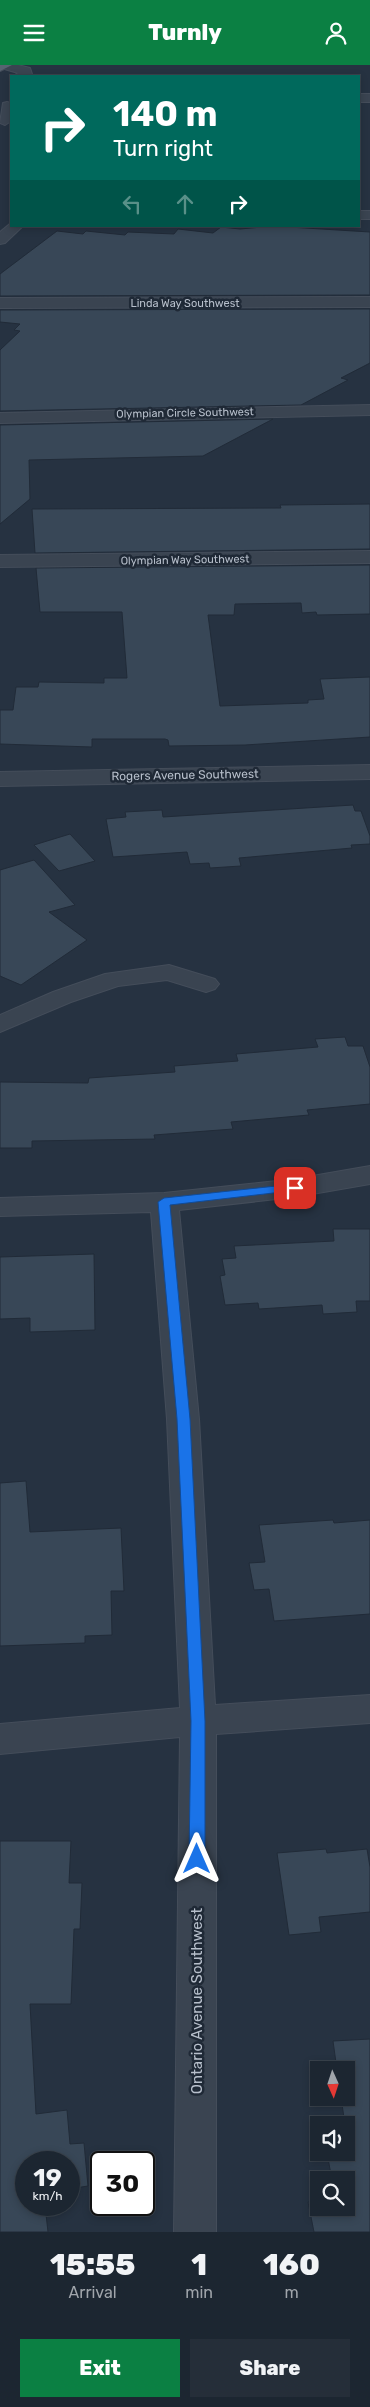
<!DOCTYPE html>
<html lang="en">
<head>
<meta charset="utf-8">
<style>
  :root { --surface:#1c2631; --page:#252e39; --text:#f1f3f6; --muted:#a0a5ab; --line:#3a434d; --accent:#0b8043 }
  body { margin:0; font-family:Rubik,sans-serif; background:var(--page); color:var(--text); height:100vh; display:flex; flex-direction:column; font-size:19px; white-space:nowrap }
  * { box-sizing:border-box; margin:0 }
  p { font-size:16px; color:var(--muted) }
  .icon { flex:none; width:28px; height:28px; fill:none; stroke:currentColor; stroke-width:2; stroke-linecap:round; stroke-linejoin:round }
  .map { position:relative; height:2167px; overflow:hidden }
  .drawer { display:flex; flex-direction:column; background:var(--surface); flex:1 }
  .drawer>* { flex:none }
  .hud { position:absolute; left:10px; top:10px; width:350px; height:152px; border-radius:0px; box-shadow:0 2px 8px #0003,0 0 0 1px var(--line); background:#00695c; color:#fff; overflow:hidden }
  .needle { width:32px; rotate:177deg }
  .fabs { position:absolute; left:310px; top:1996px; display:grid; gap:10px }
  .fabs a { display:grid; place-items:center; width:45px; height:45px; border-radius:0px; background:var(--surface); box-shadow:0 2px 8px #0003,0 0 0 1px var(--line); font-size:25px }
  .speed { position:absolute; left:15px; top:2086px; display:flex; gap:10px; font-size:25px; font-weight:700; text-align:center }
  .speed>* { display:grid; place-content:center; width:65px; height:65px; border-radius:50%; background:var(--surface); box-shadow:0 2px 8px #0003,0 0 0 1px var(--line); line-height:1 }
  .speed small { font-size:12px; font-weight:400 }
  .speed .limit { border:2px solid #111; border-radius:8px; background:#fff; color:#111 }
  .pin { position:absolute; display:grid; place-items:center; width:42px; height:42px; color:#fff; margin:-21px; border-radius:10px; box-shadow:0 2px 8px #0006 }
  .me { position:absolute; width:55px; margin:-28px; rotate:0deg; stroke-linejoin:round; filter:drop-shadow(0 0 4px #0008) }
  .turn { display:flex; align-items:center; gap:18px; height:105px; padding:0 20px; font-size:22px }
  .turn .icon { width:65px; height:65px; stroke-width:2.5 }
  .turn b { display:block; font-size:35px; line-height:42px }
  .lanes { display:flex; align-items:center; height:48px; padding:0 20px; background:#0003; justify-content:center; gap:25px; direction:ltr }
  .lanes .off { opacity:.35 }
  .eta { display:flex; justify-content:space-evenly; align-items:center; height:85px; text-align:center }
  .eta b { font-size:30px; font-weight:800; line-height:35px }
  .action { display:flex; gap:10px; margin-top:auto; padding:10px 20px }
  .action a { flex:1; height:58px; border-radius:0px; background:var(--accent); color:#fff; font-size:20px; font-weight:800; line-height:58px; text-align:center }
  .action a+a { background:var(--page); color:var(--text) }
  header { display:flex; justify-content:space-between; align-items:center; height:65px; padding:0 20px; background:var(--accent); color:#fff; font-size:22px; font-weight:800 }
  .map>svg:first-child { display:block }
</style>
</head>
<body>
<header><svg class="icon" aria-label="menu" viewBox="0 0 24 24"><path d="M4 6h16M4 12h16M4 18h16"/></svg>Turnly<svg class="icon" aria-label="person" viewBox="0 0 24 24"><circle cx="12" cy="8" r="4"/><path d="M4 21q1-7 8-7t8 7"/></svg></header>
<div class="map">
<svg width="370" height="2167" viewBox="0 0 370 2167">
  <rect width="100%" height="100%" fill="#263241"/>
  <g fill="#384757" stroke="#212b38">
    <polygon points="273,161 370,167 370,230 0,231 0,209 57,166 83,169 86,166 125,170 128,167 174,169 178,164 213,168 221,162 240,164"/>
    <polygon points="370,244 370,298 341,313 348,315 301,340 0,346 0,285 20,266 14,265 20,259 0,257 0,245"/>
    <polygon points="273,354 203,391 29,395 30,434 0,459 0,360"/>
    <polygon points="370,439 370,484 35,488 32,444 281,443 280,440"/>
    <polygon points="370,500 370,549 317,550 316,547 302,548 301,538 235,539 234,550 208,550 220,641 308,638 308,635 324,634 320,614 370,612 370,672 245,680 169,681 168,675 165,674 92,674 92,682 0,679 0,645 13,645 16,622 38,622 39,617 104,618 104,613 127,613 122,547 40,547 36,503"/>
    <polygon points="353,740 355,746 361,746 370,771 370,779 351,780 352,783 239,793 241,801 210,803 209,798 190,799 187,787 113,792 106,754 126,752 125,747 162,745 163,752"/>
    <polygon points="70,769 95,796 59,806 34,780"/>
    <polygon points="34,795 75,840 49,847 87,875 21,920 0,911 0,805"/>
    <polygon points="345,972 348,981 363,981 370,1002 370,1039 307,1045 309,1050 231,1057 233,1064 154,1070 155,1074 32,1076 32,1083 0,1083 0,1017 88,1018 89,1013 175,1007 174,1001 238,996 236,989 318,982 315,974"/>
    <polygon points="333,1164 370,1164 370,1236 356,1236 357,1247 323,1249 322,1240 259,1244 258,1238 225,1240 220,1211 225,1210 222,1194 236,1193 234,1181 334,1176"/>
    <polygon points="94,1189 95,1265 30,1267 30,1253 0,1254 0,1192"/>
    <polygon points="26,1416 30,1467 121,1463 124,1526 111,1526 112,1570 85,1571 85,1578 0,1581 0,1418"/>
    <polygon points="333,1455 334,1458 370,1455 370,1549 274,1556 269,1524 254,1525 249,1498 265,1497 259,1460"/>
    <polygon points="0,1776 71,1776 69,1818 82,1818 80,1864 74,1864 71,1939 30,1939 36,2049 67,2045 70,2079 84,2078 88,2121 69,2124 69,2098 26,2098 26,2140 45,2140 48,2167 0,2167"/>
    <polygon points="326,1784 327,1788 367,1784 370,1802 370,1847 319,1852 321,1867 289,1870 277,1788"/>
    <polygon points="370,1974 370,2167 314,2167 308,2137 319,2136 319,2142 346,2142 346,2115 332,2115 327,2088 349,2088 341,2032 346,2032 346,2005 337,2005 333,1976"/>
  </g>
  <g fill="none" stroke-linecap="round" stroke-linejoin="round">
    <g stroke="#444d5a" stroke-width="2">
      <g id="minor">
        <polygon points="0,0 18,0 30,3 32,9 31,11 14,11 18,8 1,3"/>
        <rect x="359" y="29" width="11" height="8"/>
        <polygon points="7,37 11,38 11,56 5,60 0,58 3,38"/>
        <rect x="359" y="146" width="11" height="8"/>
        <polygon points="11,158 11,161 23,161 5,178 0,179 0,167"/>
        <polygon points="370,232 370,242 0,243 0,233"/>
        <polygon points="370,340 370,350 0,358 0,348"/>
        <polygon points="370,486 370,498 0,502 0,490"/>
        <polygon points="370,700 370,714 0,721 0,707"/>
        <polygon points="169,900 215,914 219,919 215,924 206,927 167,915 118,921 71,937 0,967 0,950 53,927 105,909"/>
        <polygon points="370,1101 370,1119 295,1132 179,1145 199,1354 215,1640 370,1630 370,1658 216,1669 216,2167 174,2167 180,1672 0,1689 0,1659 180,1643 167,1354 151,1147 0,1151 0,1133 164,1128 295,1114"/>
      </g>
    </g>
    <g stroke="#444d5a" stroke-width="2">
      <polygon id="major" points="0,0 12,0 0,6"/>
    </g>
    <use href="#minor" fill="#3a4451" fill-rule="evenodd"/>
    <use href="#major" fill="#586371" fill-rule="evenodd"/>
  </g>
  <polygon fill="#1a73e8" stroke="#114b97" points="295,1119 301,1123 299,1125 170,1140 190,1354 205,1656 205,1794 203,1798 197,1800 192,1798 189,1794 191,1656 177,1354 158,1137 164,1133"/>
  <g text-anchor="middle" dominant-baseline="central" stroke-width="5" stroke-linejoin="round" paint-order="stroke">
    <g font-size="11" fill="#b7bfcb" stroke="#1f2936">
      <text x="185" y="238">Linda Way Southwest</text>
      <text transform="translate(185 348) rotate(-1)">Olympian Circle Southwest</text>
      <text transform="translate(185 495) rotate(-1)">Olympian Way Southwest</text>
    </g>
    <g font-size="12" fill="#b7bfcb" stroke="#1f2936">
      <text transform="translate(185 710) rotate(-1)">Rogers Avenue Southwest</text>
    </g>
    <g font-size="15" fill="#b7bfcb" stroke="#1f2936">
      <text transform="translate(197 1936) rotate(-90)">Ontario Avenue Southwest</text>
    </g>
  </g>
</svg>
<div class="fabs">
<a><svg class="needle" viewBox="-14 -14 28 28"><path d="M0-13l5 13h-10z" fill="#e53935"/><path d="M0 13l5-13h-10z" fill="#a0a5ab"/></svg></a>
<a><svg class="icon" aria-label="sound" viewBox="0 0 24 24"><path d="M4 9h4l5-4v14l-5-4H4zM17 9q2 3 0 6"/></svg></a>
<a><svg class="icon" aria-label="search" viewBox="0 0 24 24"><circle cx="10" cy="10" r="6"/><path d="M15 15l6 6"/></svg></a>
</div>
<div class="speed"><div>19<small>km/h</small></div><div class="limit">30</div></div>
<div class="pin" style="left:295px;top:1123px;background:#d93025"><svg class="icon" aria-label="arrive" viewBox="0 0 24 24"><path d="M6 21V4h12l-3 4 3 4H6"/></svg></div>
<svg class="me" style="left:197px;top:1794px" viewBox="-20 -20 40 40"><path d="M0-17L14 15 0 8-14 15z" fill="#1a73e8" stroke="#fff" stroke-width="4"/></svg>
<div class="hud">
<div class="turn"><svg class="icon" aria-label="right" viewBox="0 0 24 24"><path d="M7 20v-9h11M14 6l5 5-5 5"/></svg><div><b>140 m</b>Turn right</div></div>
<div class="lanes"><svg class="icon off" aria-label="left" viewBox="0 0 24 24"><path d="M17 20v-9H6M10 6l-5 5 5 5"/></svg><svg class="icon off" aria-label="ahead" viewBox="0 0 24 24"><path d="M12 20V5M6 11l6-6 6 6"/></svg><svg class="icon" aria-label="right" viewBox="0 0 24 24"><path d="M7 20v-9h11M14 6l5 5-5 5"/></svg></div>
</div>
</div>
<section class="drawer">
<div class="eta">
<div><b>15:55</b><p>Arrival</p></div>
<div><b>1</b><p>min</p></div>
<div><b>160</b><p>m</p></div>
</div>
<div class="action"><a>Exit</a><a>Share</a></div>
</section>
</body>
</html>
